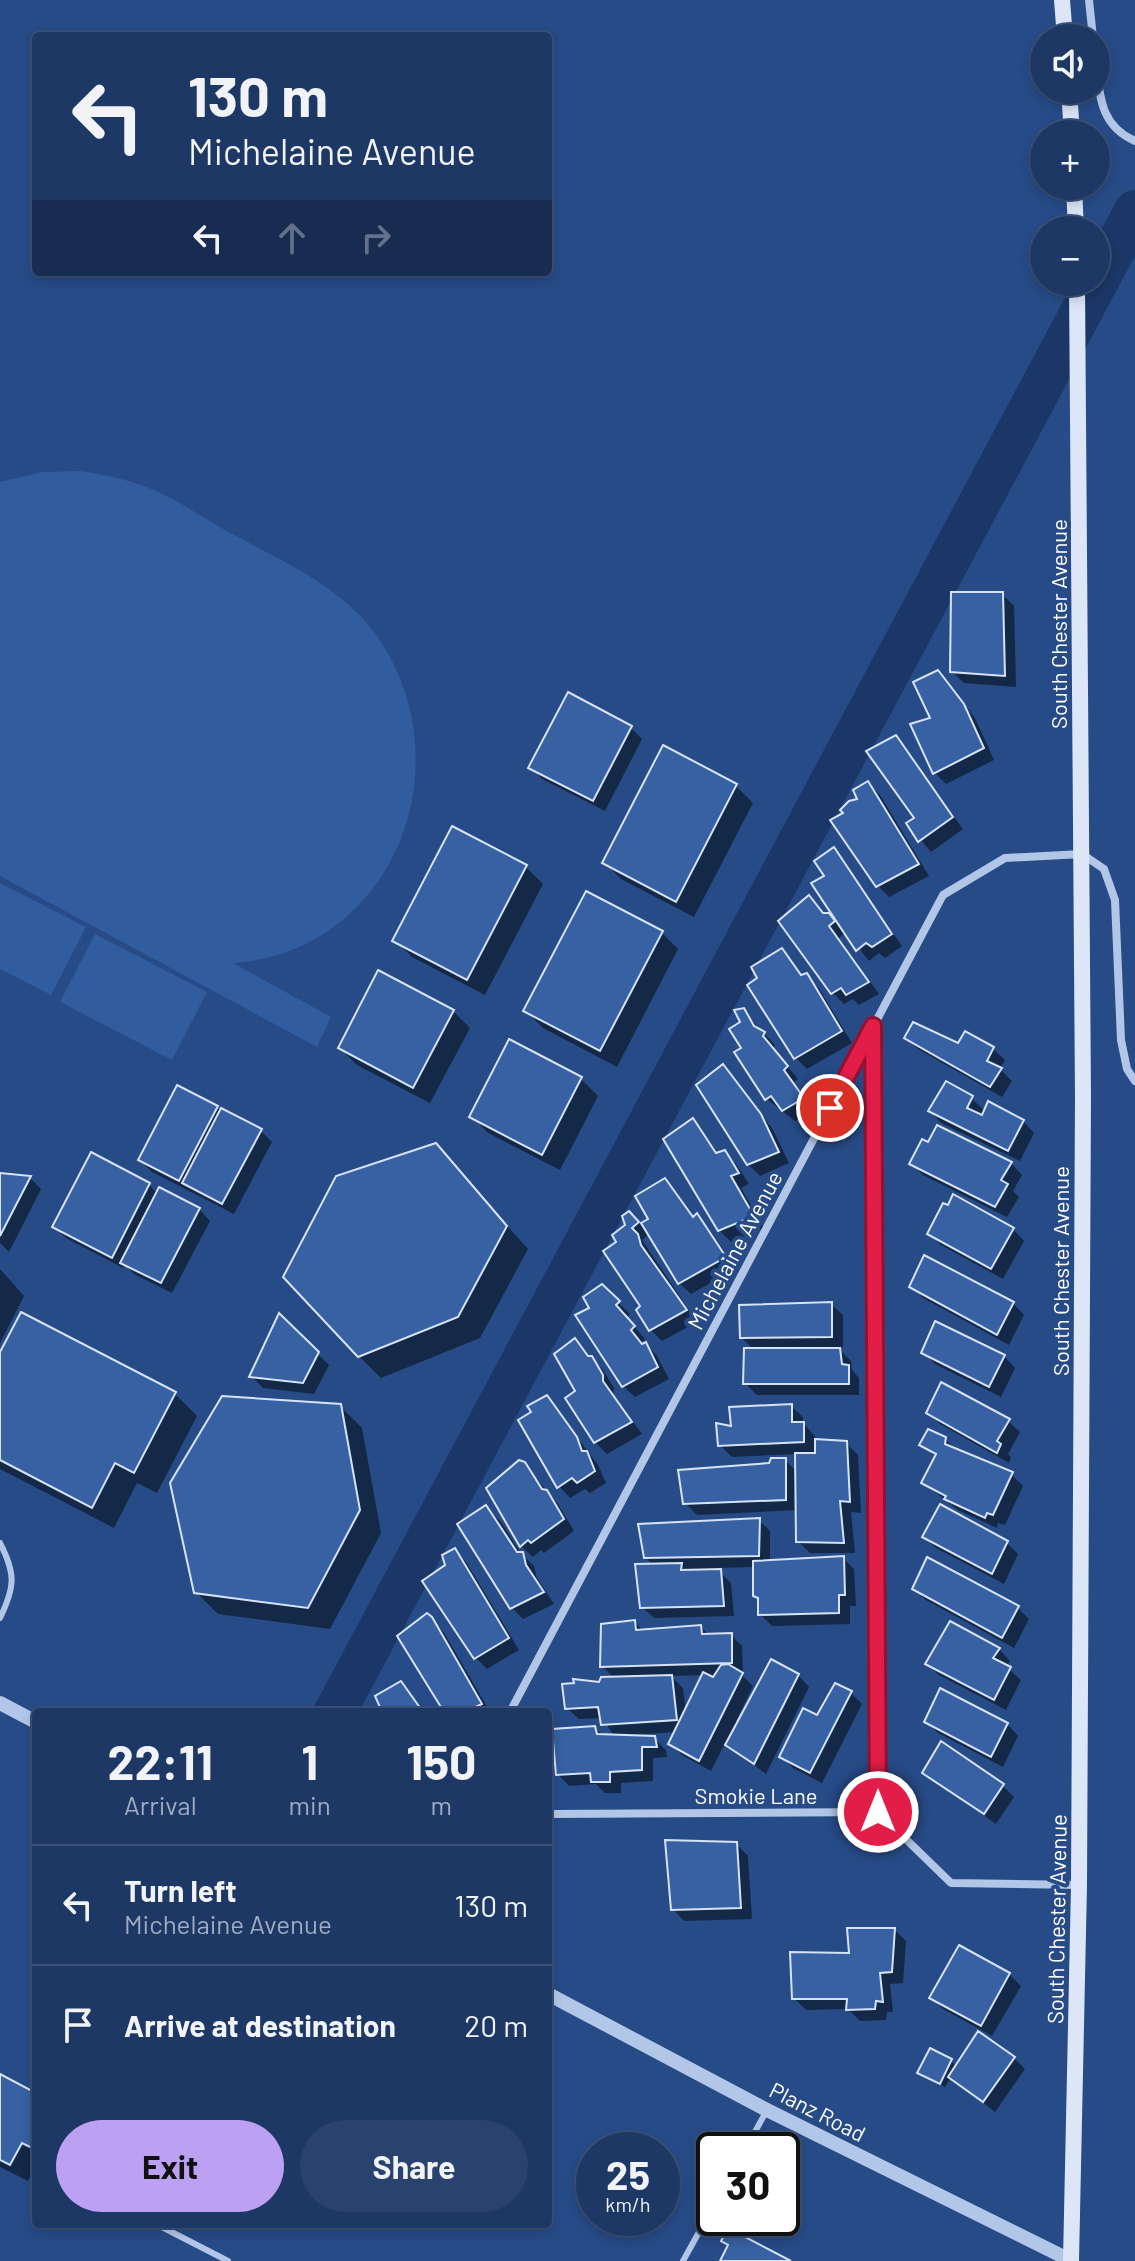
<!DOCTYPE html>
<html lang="en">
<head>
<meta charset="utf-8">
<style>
  :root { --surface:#1d3865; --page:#2a436e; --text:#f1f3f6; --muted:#a0acbf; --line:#3b5279; --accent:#bca0f2 }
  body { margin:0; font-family:Barlow,sans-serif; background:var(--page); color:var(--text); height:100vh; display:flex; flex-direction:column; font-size:30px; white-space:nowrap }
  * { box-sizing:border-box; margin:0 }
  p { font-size:26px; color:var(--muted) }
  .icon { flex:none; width:44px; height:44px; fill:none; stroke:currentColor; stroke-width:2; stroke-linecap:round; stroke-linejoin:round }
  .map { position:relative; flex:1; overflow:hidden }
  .details { position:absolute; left:32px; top:1708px; width:520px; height:520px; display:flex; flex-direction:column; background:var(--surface); border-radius:8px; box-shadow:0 4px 12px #0003,0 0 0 2px var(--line) }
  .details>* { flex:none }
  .banner { position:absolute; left:32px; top:32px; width:520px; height:244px; border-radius:8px; box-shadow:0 4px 12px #0003,0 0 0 2px var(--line); background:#1d3865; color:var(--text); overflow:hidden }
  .fabs { position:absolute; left:1030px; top:24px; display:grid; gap:16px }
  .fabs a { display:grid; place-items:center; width:80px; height:80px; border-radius:50%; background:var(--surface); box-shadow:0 4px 12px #0003,0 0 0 2px var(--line); font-size:40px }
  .speed { position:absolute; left:576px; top:2132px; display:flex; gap:16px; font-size:40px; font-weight:700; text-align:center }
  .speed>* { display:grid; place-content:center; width:104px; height:104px; border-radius:50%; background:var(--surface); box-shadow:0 4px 12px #0003,0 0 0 2px var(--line); line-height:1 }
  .speed small { font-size:20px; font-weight:400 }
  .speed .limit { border:4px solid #111; border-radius:12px; background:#fff; color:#111 }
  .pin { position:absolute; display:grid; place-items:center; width:68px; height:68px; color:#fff; margin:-34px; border:4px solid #fff; border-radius:50%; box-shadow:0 2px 8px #0007 }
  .me { position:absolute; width:88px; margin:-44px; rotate:0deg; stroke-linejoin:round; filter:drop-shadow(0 0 6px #0008) }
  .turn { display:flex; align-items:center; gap:28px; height:168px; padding:0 24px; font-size:36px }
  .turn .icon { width:104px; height:104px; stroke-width:2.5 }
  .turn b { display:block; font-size:56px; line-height:68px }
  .lanes { display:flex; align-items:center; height:76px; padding:0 24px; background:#0003; justify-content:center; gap:40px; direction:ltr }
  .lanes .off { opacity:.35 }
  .eta { display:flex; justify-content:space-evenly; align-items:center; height:136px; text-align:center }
  .eta b { font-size:48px; font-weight:700; line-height:56px }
  .button { display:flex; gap:16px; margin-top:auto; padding:16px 24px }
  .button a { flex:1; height:92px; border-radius:48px; background:var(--accent); color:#111; font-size:32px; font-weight:700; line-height:92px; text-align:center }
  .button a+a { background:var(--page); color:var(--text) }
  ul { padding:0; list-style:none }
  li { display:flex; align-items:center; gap:24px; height:120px; padding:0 24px; border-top:2px solid var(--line) }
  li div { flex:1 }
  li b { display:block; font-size:30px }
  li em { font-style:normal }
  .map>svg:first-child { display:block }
</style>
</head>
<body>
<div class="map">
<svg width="1135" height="2261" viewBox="0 0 1135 2261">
  <rect width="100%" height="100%" fill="#274b87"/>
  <g fill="#315c9e">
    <path d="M80,471C105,475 128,479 151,489C176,499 200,516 225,530C277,559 341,585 377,636C466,763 395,952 233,963L331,1017L317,1047L0,876V482L43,472Z"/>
    <polygon points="0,883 86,927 51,995 0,969"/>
    <polygon points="95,934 207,992 172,1060 60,1002"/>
  </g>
  <g fill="#0007" fill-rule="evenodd">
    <polygon points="1002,594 1014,606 1016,687 964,683 952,672"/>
    <polygon points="938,673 975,718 994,760 946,784 935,773 932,719"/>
    <polygon points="631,728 642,739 605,811 542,779 531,767"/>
    <polygon points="896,737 963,829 931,852 908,824 917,819"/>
    <polygon points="663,748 736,786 753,803 694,917 621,879 604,862"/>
    <polygon points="868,783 880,795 929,876 889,897 877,885 860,800"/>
    <polygon points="834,850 902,946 885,958 879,953 869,961 846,932 839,938 879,994 859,1005 853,999 844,1004 832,992 809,898 825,915 834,914 826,877"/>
    <polygon points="526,867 543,884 485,995 412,957 395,940"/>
    <polygon points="661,932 678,949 617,1067 543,1028 526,1011"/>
    <polygon points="782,950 803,977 818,987 852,1043 807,1069 796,1058 760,979"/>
    <polygon points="453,1011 470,1028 430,1103 357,1065 340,1048"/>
    <polygon points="743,1011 775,1045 773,1049 798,1079 794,1082 814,1110 795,1121 767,1099 744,1048"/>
    <polygon points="965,1034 993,1049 1005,1060 1000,1069 1012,1081 1002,1097 918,1049 907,1038 959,1045"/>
    <polygon points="723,1066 772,1128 789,1163 760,1176 748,1164"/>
    <polygon points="581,1079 598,1096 560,1170 488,1133 472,1116"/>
    <polygon points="971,1098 986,1112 1023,1121 1034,1133 1020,1161 941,1123 930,1111"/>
    <polygon points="217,1108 260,1130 272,1142 234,1214 152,1172 140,1160"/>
    <polygon points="693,1120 719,1154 725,1153 736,1164 749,1184 741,1188 764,1228 731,1242 719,1230"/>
    <polygon points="435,1145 528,1249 480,1338 381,1378 359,1356"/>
    <polygon points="911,1163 1011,1163 1022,1175 1013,1191 1019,1197 1007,1217 923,1175"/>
    <polygon points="0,1175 30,1178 41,1189 9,1252 0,1243"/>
    <polygon points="665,1181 695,1218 697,1216 708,1227 736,1269 691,1294 679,1283 650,1233 642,1240 697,1322 662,1341 651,1330 618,1243 629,1214 641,1225 651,1220"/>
    <polygon points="149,1185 158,1194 199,1209 210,1221 172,1293 134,1274 125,1265 123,1268 66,1238 54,1227"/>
    <polygon points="1013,1229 1024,1241 1003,1279 941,1245 929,1233"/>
    <polygon points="0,1269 24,1296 0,1343"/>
    <polygon points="602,1287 630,1314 626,1317 645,1339 636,1348 646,1344 657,1356 669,1379 635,1397 623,1386 592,1309"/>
    <polygon points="912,1287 1013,1303 1024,1315 1009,1345 923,1298"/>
    <polygon points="831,1304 843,1315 843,1347 837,1347 851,1361 852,1370 859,1378 859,1395 757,1395 745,1383 754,1350 742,1338"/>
    <polygon points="280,1317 329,1365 314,1394 263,1388 252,1377"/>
    <polygon points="575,1341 603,1370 614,1388 613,1394 642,1434 607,1454 595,1442 578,1391"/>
    <polygon points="924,1352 1004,1356 1015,1368 1001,1397 935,1364"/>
    <polygon points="0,1357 175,1394 197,1416 157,1493 137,1483 114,1528 0,1469"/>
    <polygon points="547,1397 598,1465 606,1483 590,1493 585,1489 570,1498 559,1486 534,1412"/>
    <polygon points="340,1406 362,1428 381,1533 330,1629 218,1614 196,1592"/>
    <polygon points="791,1406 803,1417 803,1423 815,1436 815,1441 846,1443 858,1455 861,1513 851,1512 855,1553 810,1553 798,1541 798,1510 697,1515 685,1503 785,1460 797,1472 797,1454 732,1457 720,1445 733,1428"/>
    <polygon points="928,1413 1008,1421 1020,1432 1008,1454 1011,1457 1009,1463 940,1424"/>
    <polygon points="945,1439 957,1450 1011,1474 1023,1486 1005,1525 998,1523 997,1528 958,1510 924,1483 937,1458 922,1445"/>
    <polygon points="524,1464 558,1504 574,1531 544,1553 541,1550 533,1557 521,1546"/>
    <polygon points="489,1510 501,1522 521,1554 534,1566 537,1578 554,1604 523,1619 512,1608"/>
    <polygon points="759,1520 770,1531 770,1562 843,1558 854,1569 856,1606 850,1606 850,1624 772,1626 760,1614 760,1600 755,1595 755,1567 716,1568 731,1583 734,1616 654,1618 642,1607 654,1566 645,1557"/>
    <polygon points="924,1537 1007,1543 1018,1554 1004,1584 936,1548"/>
    <polygon points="454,1550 466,1562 519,1650 487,1669 476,1658"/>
    <polygon points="914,1589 1018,1608 1029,1619 1014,1648 926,1600"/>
    <polygon points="431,1619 443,1631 490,1712 446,1712"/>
    <path d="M635,1622L643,1631L701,1627L710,1636L731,1635L742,1646L743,1676L753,1686L736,1721L739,1723L798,1675L809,1687L766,1774L725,1743L711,1771L682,1755L670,1743L676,1732L632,1735V1738H654L666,1750L667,1757L653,1758V1781L621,1783V1793H605L596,1784L569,1786L558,1774L595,1728L603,1736L615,1737L602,1718L579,1719L567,1708L614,1678L602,1666ZM704,1675L686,1712L683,1688L671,1676Z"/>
    <polygon points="999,1649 1010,1661 1006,1667 1021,1680 1006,1710 939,1675 928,1664"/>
    <polygon points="851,1693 862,1704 822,1783 793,1768 782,1757"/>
    <polygon points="926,1721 1007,1724 1018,1736 1003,1767 938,1733"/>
    <polygon points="924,1773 1003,1786 1014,1797 996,1824"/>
    <polygon points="736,1844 748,1856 752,1919 684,1921 673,1909"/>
    <polygon points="895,1930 906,1941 903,1983 890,1984 893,2012 887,2012 886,2020 860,2021 848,2009 806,2010 794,1998 851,1955"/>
    <polygon points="1009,1974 1021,1986 992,2036 943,2009 932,1998"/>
    <polygon points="1014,2058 1025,2069 995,2112 951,2077 945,2087 919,2073 951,2061 957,2067"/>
    <polygon points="0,2076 36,2095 36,2164 28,2181 0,2167"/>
  </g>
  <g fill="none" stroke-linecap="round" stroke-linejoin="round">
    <polyline stroke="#1b3767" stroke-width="42" points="335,1712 1135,211"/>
  </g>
  <g fill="#3761a3" stroke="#d6e3f7" stroke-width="2">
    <polygon points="951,592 1003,592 1005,676 950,672"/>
    <polygon points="938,670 964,704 984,748 933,774 910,724 930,718 913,682"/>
    <polygon points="568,692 632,726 593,801 528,768"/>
    <polygon points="896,735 953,817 918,842 906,823 914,818 866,751"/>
    <polygon points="663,745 737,784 676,902 602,863"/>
    <polygon points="868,781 919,864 876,887 830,820 843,813 840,810 849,801 857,799 853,790"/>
    <polygon points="452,826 527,865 467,980 392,941"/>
    <polygon points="834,847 892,934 872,947 866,943 856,951 811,883 824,876 814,861"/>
    <polygon points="586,891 663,931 600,1051 523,1011"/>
    <polygon points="809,895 823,913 829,913 835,921 829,926 869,982 846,995 841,988 831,994 778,921"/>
    <polygon points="782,948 801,975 807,973 842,1031 794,1059 747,985 757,978 751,967"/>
    <polygon points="378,970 454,1010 413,1088 338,1048"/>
    <polygon points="744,1008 754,1026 765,1032 763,1036 788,1066 784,1070 804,1098 782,1111 771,1096 765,1100 734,1052 741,1048 729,1029 740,1022 734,1010"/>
    <polygon points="913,1022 958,1043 965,1031 994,1047 987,1061 1002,1068 990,1087 904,1038"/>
    <polygon points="509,1039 582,1077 542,1155 469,1117"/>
    <polygon points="723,1064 761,1114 779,1152 747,1165 696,1085"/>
    <polygon points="946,1081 973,1096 967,1108 982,1115 988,1101 1024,1120 1008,1151 928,1111"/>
    <polygon points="177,1085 218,1106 179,1181 138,1160"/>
    <polygon points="221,1108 262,1129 222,1204 182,1183"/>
    <polygon points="693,1118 716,1153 725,1150 739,1173 731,1176 754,1216 718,1231 663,1139"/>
    <polygon points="937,1125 1012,1162 1001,1180 1008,1184 995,1207 909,1164 922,1139 928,1142"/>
    <polygon points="436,1143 507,1226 458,1317 358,1357 283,1277 336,1176"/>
    <polygon points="91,1152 150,1183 112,1258 52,1227"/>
    <polygon points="0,1173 31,1176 0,1236"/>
    <polygon points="665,1178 693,1217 697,1213 726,1257 678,1284 641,1223 648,1219 635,1196"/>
    <polygon points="159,1187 200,1208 161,1283 120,1263"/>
    <polygon points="953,1194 1014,1228 991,1269 927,1234 943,1203 948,1205"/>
    <polygon points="629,1211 639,1222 632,1228 638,1234 641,1245 687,1310 649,1331 636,1310 640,1306 603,1251 616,1242 612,1235 625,1225 622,1216"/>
    <polygon points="924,1255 1014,1302 997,1335 909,1287"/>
    <polygon points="602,1284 620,1301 616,1305 635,1326 631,1330 642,1344 646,1342 658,1367 622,1387 575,1315 589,1308 583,1297"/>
    <polygon points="832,1302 832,1337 740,1338 739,1305"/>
    <polygon points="21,1312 176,1392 134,1473 115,1463 92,1508 0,1460 0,1352"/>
    <polygon points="279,1313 319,1352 303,1383 249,1377"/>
    <polygon points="935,1321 1005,1355 989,1387 921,1353"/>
    <polygon points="575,1338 588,1356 592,1356 603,1375 603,1381 632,1422 594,1443 565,1398 575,1391 554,1354"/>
    <polygon points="744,1348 840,1348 842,1364 849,1365 849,1384 743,1384"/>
    <polygon points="941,1382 1010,1419 997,1441 1001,1444 997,1453 926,1413"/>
    <polygon points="547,1395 577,1437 582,1451 587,1451 595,1471 577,1483 572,1478 557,1488 518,1420 531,1412 527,1406"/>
    <polygon points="222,1396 341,1404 360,1510 308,1608 194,1593 170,1483"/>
    <polygon points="792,1404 792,1422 804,1422 804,1442 718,1446 716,1423 731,1426 729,1407"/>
    <polygon points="928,1429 946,1437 945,1444 1013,1472 993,1515 987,1513 985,1518 944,1499 946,1496 921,1483 936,1454 919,1445"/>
    <polygon points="815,1439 847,1441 850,1502 840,1501 844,1543 796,1542 795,1453 815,1453"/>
    <polygon points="771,1458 786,1458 786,1500 683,1504 678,1470 769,1463"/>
    <polygon points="519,1460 525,1462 542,1489 547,1490 564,1519 531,1543 528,1540 520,1547 486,1488"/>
    <polygon points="940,1504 1008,1541 992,1574 922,1537"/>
    <polygon points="486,1505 517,1552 523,1552 526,1565 544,1592 510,1609 457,1524"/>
    <polygon points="760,1518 759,1556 644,1558 638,1524"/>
    <polygon points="455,1548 509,1638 474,1659 422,1581 445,1565 442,1555"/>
    <polygon points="844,1556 845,1595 839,1595 839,1613 758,1615 758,1598 753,1596 753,1561"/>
    <polygon points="927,1557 1019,1606 1002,1638 912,1589"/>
    <polygon points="682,1563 681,1570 721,1569 724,1606 640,1608 635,1564"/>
    <polygon points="427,1613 432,1617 482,1704 465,1712 444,1712 397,1636"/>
    <polygon points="635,1620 636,1630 701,1625 702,1634 732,1633 732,1663 600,1667 601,1624"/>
    <polygon points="950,1621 1000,1648 993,1658 1011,1667 994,1700 925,1664"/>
    <polygon points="771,1659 799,1674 754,1764 725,1745"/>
    <polygon points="728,1664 743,1673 699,1761 668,1744 703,1672 713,1677 721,1665"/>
    <polygon points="672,1675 677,1720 601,1725 598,1707 565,1709 562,1684 574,1683 573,1679 599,1682 601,1677"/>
    <polygon points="401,1681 423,1712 382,1712 375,1696"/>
    <polygon points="835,1683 852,1691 810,1773 779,1757 803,1708 817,1715"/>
    <polygon points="940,1688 1008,1723 991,1757 924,1722"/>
    <polygon points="595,1726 597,1734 655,1736 657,1747 642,1747 642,1770 610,1772 610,1782 591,1782 590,1773 556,1775 552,1729"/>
    <polygon points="941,1741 1004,1784 984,1814 922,1773"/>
    <polygon points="665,1840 737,1842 741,1908 671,1910"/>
    <polygon points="847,1928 895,1928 892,1972 880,1973 883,2002 876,2001 875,2009 846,2010 847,1999 792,1999 790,1952 849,1953"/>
    <polygon points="959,1945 1010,1973 981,2026 929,1998"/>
    <polygon points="978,2031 1015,2057 983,2102 948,2077"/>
    <polygon points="930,2048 952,2059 940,2084 917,2073"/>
    <polygon points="0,2074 36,2093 36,2150 22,2143 10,2165 0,2160"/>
    <polygon points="728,2228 791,2261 720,2261 728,2245 721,2241"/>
  </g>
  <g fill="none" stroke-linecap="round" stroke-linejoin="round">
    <g stroke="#b2c7e8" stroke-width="6">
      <path d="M0,1543C16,1574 15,1587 0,1618"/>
      <polyline points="745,2150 767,2110"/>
      <polyline points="156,2224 228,2261"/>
      <polyline points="683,2261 714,2205"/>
    </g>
    <g stroke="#b2c7e8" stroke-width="8">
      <polyline points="1089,0 1093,38"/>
      <path d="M1096,65C1100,98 1101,126 1135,141"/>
      <polyline points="873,1026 878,1812"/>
      <polyline points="510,1712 943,895 1005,858 1082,854 1104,869 1115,900 1121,1040 1127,1069 1135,1081"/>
      <polyline points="548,1814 878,1812 951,1883 1079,1885"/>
    </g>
    <g stroke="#b2c7e8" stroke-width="14">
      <polyline points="0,1703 36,1722"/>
      <polyline points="548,1994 767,2110 1072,2261"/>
    </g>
    <g stroke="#dce6f7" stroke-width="16">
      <polyline points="1062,0 1065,38"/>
      <polyline points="1069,90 1072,134"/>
      <polyline points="1074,186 1076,230"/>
      <polyline points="1071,2261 1079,1885 1083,1096 1077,282"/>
    </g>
  </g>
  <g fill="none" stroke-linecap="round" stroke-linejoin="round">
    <g stroke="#92132f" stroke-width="20">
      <polyline id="route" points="830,1108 873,1026 878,1812"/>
    </g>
    <use href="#route" stroke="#e11d48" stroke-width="14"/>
  </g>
  <g text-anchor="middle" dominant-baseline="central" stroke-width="8" stroke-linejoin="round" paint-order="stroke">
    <g font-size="22" fill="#fff" stroke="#274b87">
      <text transform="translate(1058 624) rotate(-90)">South Chester Avenue</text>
      <text transform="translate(734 1250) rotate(-62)">Michelaine Avenue</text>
      <text transform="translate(1060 1271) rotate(-90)">South Chester Avenue</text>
      <text x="756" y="1795">Smokie Lane</text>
      <text transform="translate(1056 1919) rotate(-89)">South Chester Avenue</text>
      <text transform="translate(818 2111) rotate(27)">Planz Road</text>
    </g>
  </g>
</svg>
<div class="fabs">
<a><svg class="icon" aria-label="sound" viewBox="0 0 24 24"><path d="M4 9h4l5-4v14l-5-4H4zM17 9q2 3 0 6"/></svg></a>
<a>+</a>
<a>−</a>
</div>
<div class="speed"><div>25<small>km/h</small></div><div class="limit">30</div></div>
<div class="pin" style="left:830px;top:1108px;background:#d93025"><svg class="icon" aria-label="arrive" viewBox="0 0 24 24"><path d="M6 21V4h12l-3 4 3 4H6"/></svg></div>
<svg class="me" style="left:878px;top:1812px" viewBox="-20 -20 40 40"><circle r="17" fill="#e11d48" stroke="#fff" stroke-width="3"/><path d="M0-11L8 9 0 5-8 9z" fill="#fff"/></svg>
<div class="banner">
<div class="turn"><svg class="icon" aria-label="left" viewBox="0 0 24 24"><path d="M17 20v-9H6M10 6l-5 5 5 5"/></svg><div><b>130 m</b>Michelaine Avenue</div></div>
<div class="lanes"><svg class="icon" aria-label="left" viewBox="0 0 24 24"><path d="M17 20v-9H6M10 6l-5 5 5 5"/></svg><svg class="icon off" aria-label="ahead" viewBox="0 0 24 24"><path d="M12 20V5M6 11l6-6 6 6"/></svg><svg class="icon off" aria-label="right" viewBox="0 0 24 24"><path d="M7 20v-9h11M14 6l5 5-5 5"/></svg></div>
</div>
<section class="details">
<div class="eta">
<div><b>22:11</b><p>Arrival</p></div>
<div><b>1</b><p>min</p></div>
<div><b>150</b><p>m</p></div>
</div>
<ul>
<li><svg class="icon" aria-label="left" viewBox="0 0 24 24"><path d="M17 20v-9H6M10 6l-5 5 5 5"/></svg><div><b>Turn left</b><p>Michelaine Avenue</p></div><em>130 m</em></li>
<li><svg class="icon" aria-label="arrive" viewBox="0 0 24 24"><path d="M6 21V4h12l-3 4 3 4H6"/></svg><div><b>Arrive at destination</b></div><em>20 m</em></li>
</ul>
<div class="button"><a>Exit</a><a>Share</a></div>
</section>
</div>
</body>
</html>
